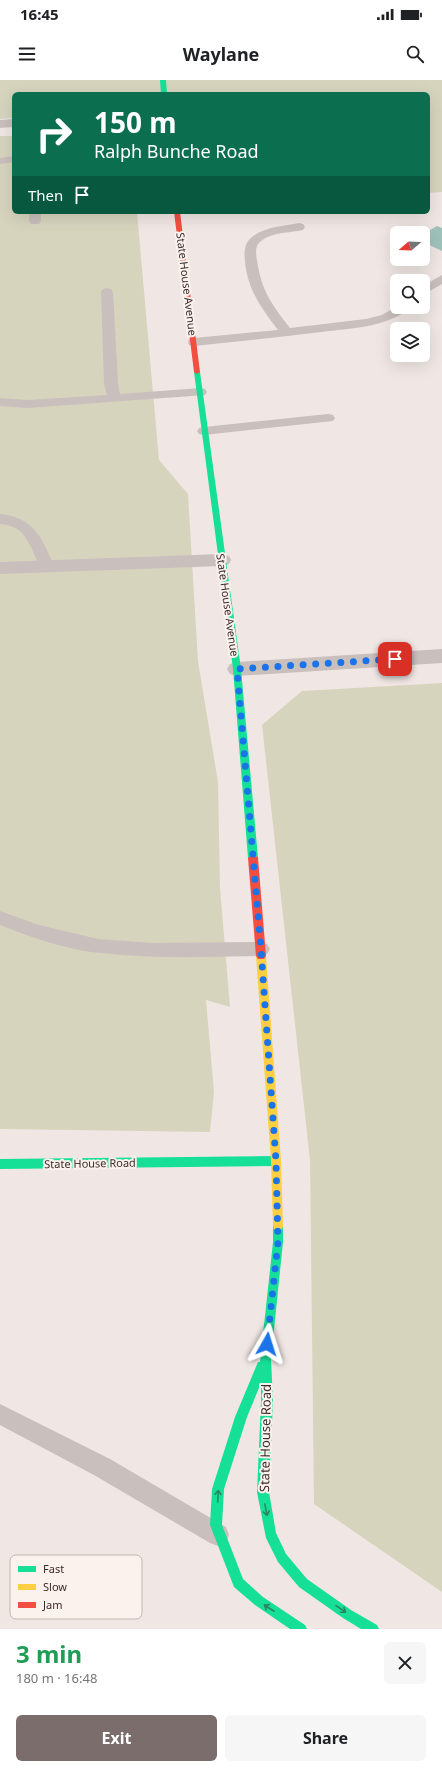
<!DOCTYPE html>
<html lang="en">
<head>
<meta charset="utf-8">
<style>
  :root { --surface:#fff; --page:#f6f6f6; --text:#202124; --muted:#757577; --accent:#7a6d6b }
  body { margin:0; font-family:"Noto Sans",sans-serif; background:var(--page); color:var(--text); height:100vh; display:flex; flex-direction:column; font-size:15px; white-space:nowrap }
  * { box-sizing:border-box; margin:0 }
  p { font-size:13px; color:var(--muted) }
  .icon { flex:none; width:22px; height:22px; fill:none; stroke:currentColor; stroke-width:2; stroke-linecap:round; stroke-linejoin:round }
  .map { position:relative; height:1549px; overflow:hidden }
  .panel { display:flex; flex-direction:column; background:var(--surface); flex:1 }
  .panel>* { flex:none }
  .banner { position:absolute; left:12px; top:12px; width:418px; height:122px; border-radius:6px; box-shadow:0 4px 16px #0002; background:#0b6e4f; color:#fff; overflow:hidden }
  .needle { width:26px; rotate:251deg }
  .tools { position:absolute; left:390px; top:146px; display:grid; gap:8px }
  .tools a { display:grid; place-items:center; width:40px; height:40px; border-radius:6px; background:var(--surface); box-shadow:0 4px 16px #0002; font-size:20px }
  .pin { position:absolute; display:grid; place-items:center; width:34px; height:34px; color:#fff; margin:-17px; border-radius:8px; box-shadow:0 2px 6px #0006 }
  .me { position:absolute; width:44px; margin:-22px; rotate:6deg; stroke-linejoin:round; filter:drop-shadow(0 0 3px #0008) }
  .turn { display:flex; align-items:center; gap:14px; height:84px; padding:0 16px; font-size:18px }
  .turn .icon { width:52px; height:52px; stroke-width:2.5 }
  .turn b { display:block; font-size:28px; line-height:34px }
  .then { display:flex; align-items:center; height:38px; padding:0 16px; background:#0003; gap:8px; font-size:15px }
  .round { display:grid; place-items:center; flex:none; width:42px; height:42px; border-radius:6px; background:var(--page) }
  .overview { display:flex; align-items:center; justify-content:space-between; height:68px; padding:0 16px }
  h1 { font-size:24px; font-weight:700; line-height:30px; color:#1e9e55 }
  .button { display:flex; gap:8px; margin-top:auto; padding:8px 16px }
  .button a { flex:1; height:46px; border-radius:6px; background:var(--accent); color:#fff; font-size:16px; font-weight:700; line-height:46px; text-align:center }
  .button a+a { background:var(--page); color:var(--text) }
  .status { display:flex; justify-content:space-between; align-items:center; height:28px; padding:0 20px; background:var(--surface); direction:ltr }
  .status svg { height:11px; fill:currentColor }
  header { display:flex; justify-content:space-between; align-items:center; height:52px; padding:0 16px; background:var(--surface); font-size:18px; font-weight:700 }
  .map>svg:first-child { display:block }
</style>
</head>
<body>
<div class="status"><b>16:45</b><svg viewBox="0 0 49 12"><path d="M0 12V9h3v3zM5 12V6h3v6zM10 12V3h3v9zM15 12V0h3v12zM26 1h20v11H26zM47 4h2v5h-2z"/></svg></div>
<header><svg class="icon" aria-label="menu" viewBox="0 0 24 24"><path d="M4 6h16M4 12h16M4 18h16"/></svg>Waylane<svg class="icon" aria-label="search" viewBox="0 0 24 24"><circle cx="10" cy="10" r="6"/><path d="M15 15l6 6"/></svg></header>
<div class="map">
<svg width="442" height="1549" viewBox="0 0 442 1549">
  <rect width="100%" height="100%" fill="#f0e7e4"/>
  <g fill="#d7d4be">
    <polygon points="0,0 442,0 442,112 428,113 428,14 14,14 14,38 0,39"/>
    <polygon points="0,56 14,56 14,132 137,132 159,380 188,414 198,581 218,702 220,808 230,927 206,920 214,1012 210,1052 0,1049"/>
    <polygon points="442,603 442,1512 314,1424 310,1080 262,645 302,611"/>
  </g>
  <polygon fill="#9fc3ba" points="437,146 442,148 442,171 423,162 423,154"/>
  <g fill="none" stroke-linecap="round" stroke-linejoin="round">
    <g fill="#c9bfbd" fill-rule="evenodd">
      <polygon points="14,76 14,82 0,84 0,78"/>
      <polygon points="29,132 41,132 41,141 39,144 31,144 29,141"/>
      <path d="M299,143L303,144L305,147L303,150C290,153 269,152 259,163C255,167 256,175 257,180C261,210 272,225 290,248L366,239L382,235L397,226L410,227L408,230C382,248 352,248 321,252C279,257 237,262 194,266L189,265L188,262L189,259L194,258L278,250C261,228 248,210 245,182C244,173 244,163 252,157C264,147 284,146 299,143Z"/>
      <polygon points="442,195 442,204 423,215 423,206"/>
      <polygon points="107,208 111,209 113,212 118,304 120,314 200,308 205,309 207,312 205,315 28,328 0,326 0,318 28,320 107,315 104,304 101,212 103,209"/>
      <polygon points="328,334 333,335 335,338 333,341 204,355 199,354 197,351 199,348 204,347"/>
      <path d="M0,434C34,437 42,458 54,486L52,489L47,491L42,489C29,469 29,446 0,444Z"/>
      <path d="M0,831L39,845L98,859L151,863L261,862L267,864L270,869L267,874L261,876C207,877 153,879 100,873C67,870 30,857 0,845Z"/>
      <polygon points="0,1324 110,1379 226,1447 229,1455 226,1463 218,1466 210,1463 94,1395 0,1345"/>
    </g>
    <g fill="#c9bfbd" fill-rule="evenodd">
      <polygon points="14,39 14,47 0,48 0,40"/>
      <polygon points="222,474 229,476 231,480 229,484 222,486 0,494 0,482"/>
      <polygon points="442,569 442,583 237,596 230,594 227,589 230,584 237,582"/>
    </g>
    <g fill="#16e098" fill-rule="evenodd">
      <polygon points="160,0 166,0 167,14 161,14"/>
      <polygon points="197,290 200,292 241,589 258,778 256,780 250,780 248,778 233,589 194,292"/>
      <polygon points="276,1076 280,1078 281,1081 280,1084 276,1086 0,1089 0,1079"/>
      <polygon points="278,1141 282,1143 283,1146 283,1162 271,1279 273,1321 269,1412 276,1453 286,1474 307,1499 351,1530 377,1545 379,1549 361,1549 343,1538 299,1507 278,1482 266,1458 257,1412 261,1321 261,1303 247,1337 224,1409 222,1445 243,1499 263,1517 305,1545 307,1549 290,1549 255,1525 234,1507 210,1445 212,1409 235,1337 258,1282 260,1282 273,1162 273,1146 274,1143"/>
    </g>
    <polygon fill="#ffcf43" fill-rule="evenodd" points="261,872 264,873 266,876 281,1081 283,1146 282,1149 278,1151 274,1149 273,1146 271,1081 256,876 258,873"/>
    <g fill="#f24e42" fill-rule="evenodd">
      <polygon points="174,132 180,132 200,292 197,294 194,292"/>
      <polygon points="253,775 256,776 258,778 266,876 264,879 258,879 256,876 248,778 250,776"/>
    </g>
  </g>
  <defs><path id="oneway-shaft" d="M-6 0H5M1.5-3L5.5 0L1.5 3" fill="none" stroke-width="1.6" stroke-linecap="round" stroke-linejoin="round"/></defs>
  <g stroke="#288661">
    <use href="#oneway-shaft" transform="translate(218 1416) rotate(-87)"/>
    <use href="#oneway-shaft" transform="translate(266 1430) rotate(80)"/>
    <use href="#oneway-shaft" transform="translate(269 1528) rotate(-147)"/>
    <use href="#oneway-shaft" transform="translate(341 1529) rotate(35)"/>
  </g>
  <g fill="none" stroke-linecap="round" stroke-linejoin="round">
    <polyline stroke="#1a73e8" stroke-width="7" stroke-dasharray="0 12.6" points="267,1264 278,1162 276,1081 261,869 237,589 395,579"/>
  </g>
  <g text-anchor="middle" dominant-baseline="central" stroke-width="4" stroke-linejoin="round" paint-order="stroke">
    <g font-size="11" fill="#3b2b2a" stroke="#fbf1ed">
      <text transform="translate(187 204) rotate(83)">State House Avenue</text>
      <text transform="translate(228 525) rotate(82)">State House Avenue</text>
      <text transform="translate(90 1083) rotate(-1)">State House Road</text>
    </g>
    <g font-size="13" fill="#3b2b2a" stroke="#fbf1ed">
      <text transform="translate(265 1358) rotate(-89)">State House Road</text>
    </g>
  </g>
  <rect x="10" y="1475" width="132" height="64" rx="6" fill="#fbf1ed" stroke="#c1b6b2" stroke-width="1"/>
  <rect x="18" y="1486" width="18" height="6" fill="#16e098"/>
  <rect x="18" y="1504" width="18" height="6" fill="#ffcf43"/>
  <rect x="18" y="1522" width="18" height="6" fill="#f24e42"/>
  <g font-size="11" fill="#3b2b2a">
    <text x="43" y="1493">Fast</text>
    <text x="43" y="1511">Slow</text>
    <text x="43" y="1529">Jam</text>
  </g>
</svg>
<div class="tools">
<a><svg class="needle" viewBox="-14 -14 28 28"><path d="M0-13l5 13h-10z" fill="#e53935"/><path d="M0 13l5-13h-10z" fill="#757577"/></svg></a>
<a><svg class="icon" aria-label="search" viewBox="0 0 24 24"><circle cx="10" cy="10" r="6"/><path d="M15 15l6 6"/></svg></a>
<a><svg class="icon" aria-label="layers" viewBox="0 0 24 24"><path d="M12 4l9 5-9 5-9-5zM3 14l9 5 9-5"/></svg></a>
</div>
<div class="pin" style="left:395px;top:579px;background:#d93025"><svg class="icon" aria-label="arrive" viewBox="0 0 24 24"><path d="M6 21V4h12l-3 4 3 4H6"/></svg></div>
<svg class="me" style="left:267px;top:1264px" viewBox="-20 -20 40 40"><path d="M0-17L14 15 0 8-14 15z" fill="#1a73e8" stroke="#fff" stroke-width="4"/></svg>
<div class="banner">
<div class="turn"><svg class="icon" aria-label="right" viewBox="0 0 24 24"><path d="M7 20v-9h11M14 6l5 5-5 5"/></svg><div><b>150 m</b>Ralph Bunche Road</div></div>
<div class="then">Then<svg class="icon" aria-label="arrive" viewBox="0 0 24 24"><path d="M6 21V4h12l-3 4 3 4H6"/></svg></div>
</div>
</div>
<section class="panel">
<div class="overview"><div><h1>3 min</h1><p>180 m · 16:48</p></div><a class="round"><svg class="icon" aria-label="close" viewBox="0 0 24 24"><path d="M6 6l12 12M18 6L6 18"/></svg></a></div>
<div class="button"><a>Exit</a><a>Share</a></div>
</section>
</body>
</html>
